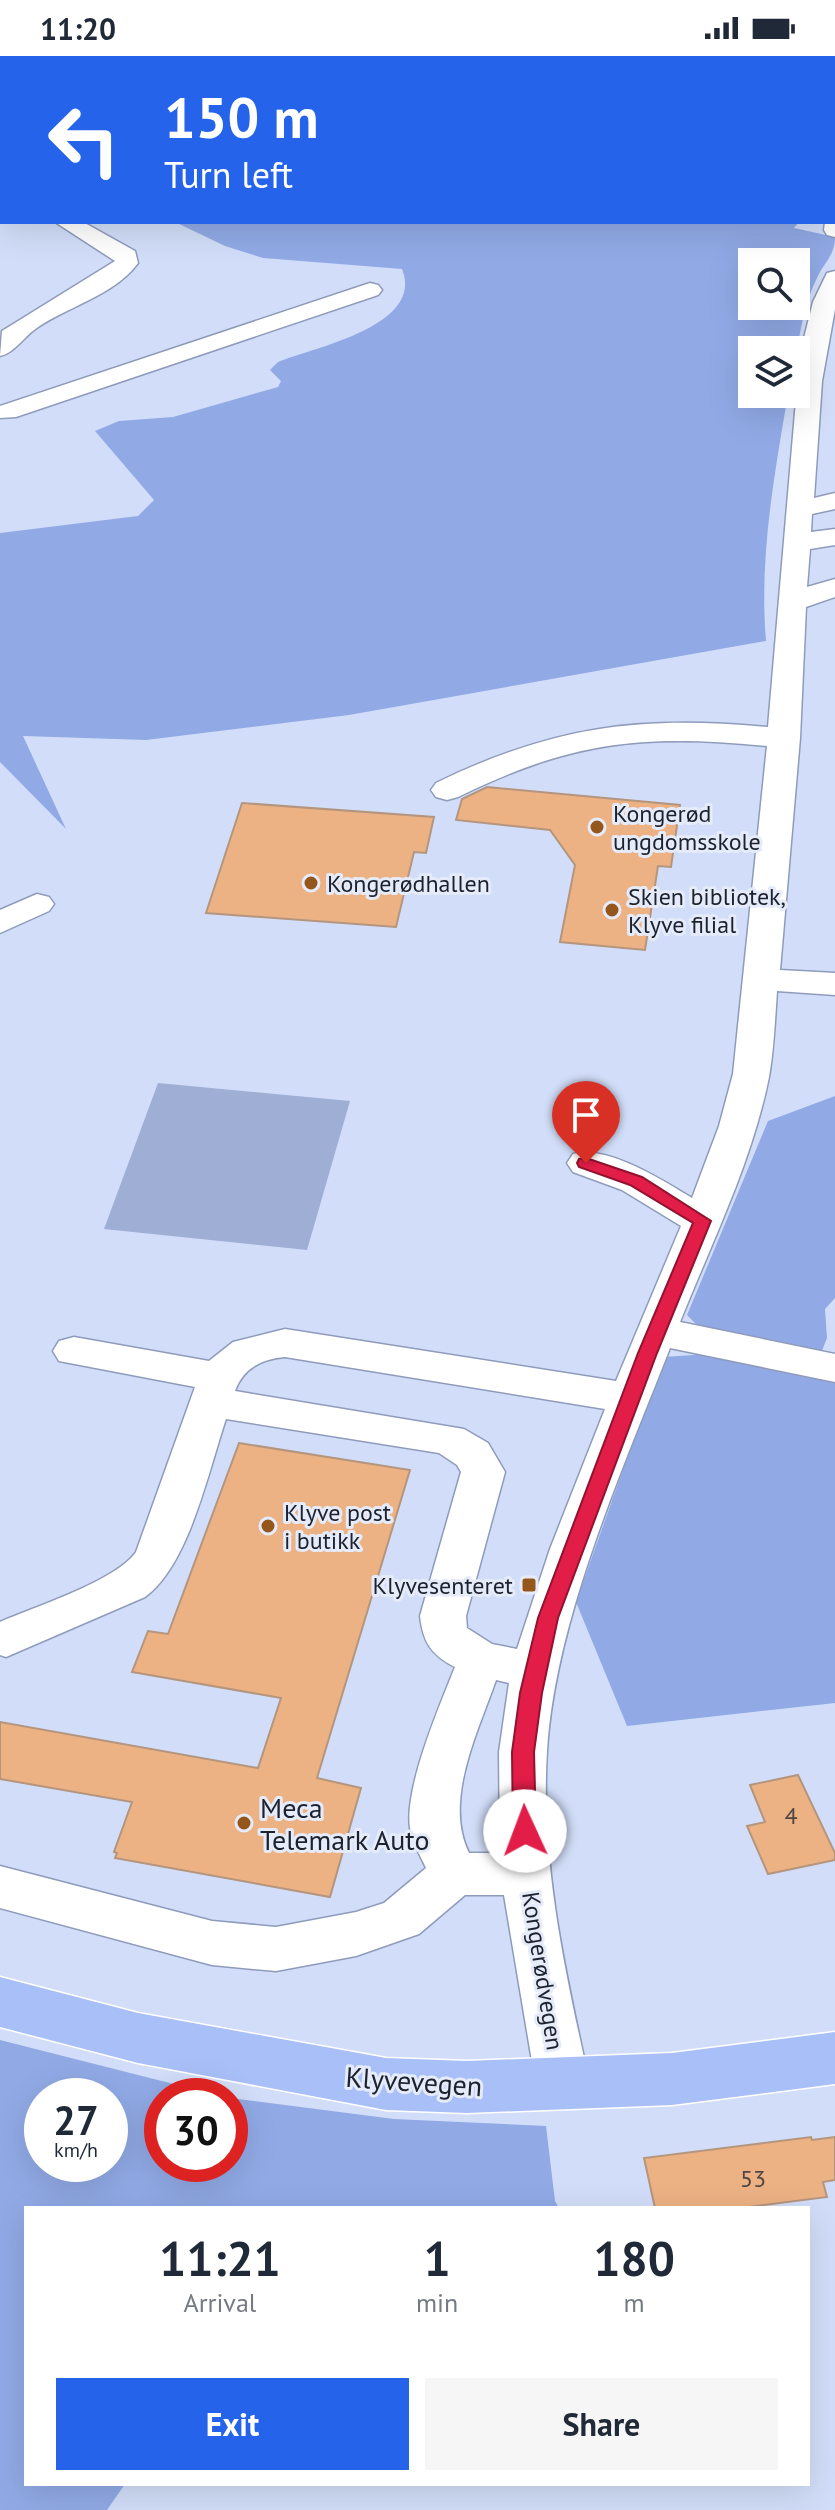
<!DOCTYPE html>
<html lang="en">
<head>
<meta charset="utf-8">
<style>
  :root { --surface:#fff; --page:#f6f6f7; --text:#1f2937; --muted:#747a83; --accent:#2563eb }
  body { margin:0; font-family:"PT Sans",sans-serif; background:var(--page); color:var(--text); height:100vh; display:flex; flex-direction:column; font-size:30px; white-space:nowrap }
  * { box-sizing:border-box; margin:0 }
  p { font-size:26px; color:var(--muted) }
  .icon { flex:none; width:44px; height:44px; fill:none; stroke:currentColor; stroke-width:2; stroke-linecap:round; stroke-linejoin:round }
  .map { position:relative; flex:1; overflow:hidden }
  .sheet { position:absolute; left:24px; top:2150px; width:786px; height:280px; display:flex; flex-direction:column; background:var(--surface); border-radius:0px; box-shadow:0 8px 32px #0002 }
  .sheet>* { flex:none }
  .guide { position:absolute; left:0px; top:0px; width:836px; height:168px; box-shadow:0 8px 32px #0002; background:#2563eb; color:#fff; overflow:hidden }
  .controls { position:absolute; left:738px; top:192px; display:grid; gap:16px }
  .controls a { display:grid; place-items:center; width:72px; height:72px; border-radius:0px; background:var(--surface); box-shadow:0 8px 32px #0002; font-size:40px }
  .speed { position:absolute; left:24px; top:2022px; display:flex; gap:16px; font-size:40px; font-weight:700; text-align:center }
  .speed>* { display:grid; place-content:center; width:104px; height:104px; border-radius:50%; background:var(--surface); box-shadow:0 8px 32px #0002; line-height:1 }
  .speed small { font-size:20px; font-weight:400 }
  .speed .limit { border:12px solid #d22; background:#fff; color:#111 }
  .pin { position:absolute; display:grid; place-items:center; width:68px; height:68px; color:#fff; margin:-82px -34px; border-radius:50% 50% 50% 0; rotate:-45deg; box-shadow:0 0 8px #0007 }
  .pin .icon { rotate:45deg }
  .me { position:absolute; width:88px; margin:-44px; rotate:358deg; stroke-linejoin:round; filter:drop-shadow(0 0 6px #0008) }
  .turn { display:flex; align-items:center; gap:28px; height:168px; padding:0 32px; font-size:36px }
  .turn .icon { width:104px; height:104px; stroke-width:2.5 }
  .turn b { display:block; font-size:56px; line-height:68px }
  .eta { display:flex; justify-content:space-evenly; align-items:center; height:136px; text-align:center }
  .eta b { font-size:48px; font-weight:600; line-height:56px }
  .button { display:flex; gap:16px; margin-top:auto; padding:16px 32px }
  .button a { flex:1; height:92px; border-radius:0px; background:var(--accent); color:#fff; font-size:32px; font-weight:600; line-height:92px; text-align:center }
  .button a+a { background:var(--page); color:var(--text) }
  .status { display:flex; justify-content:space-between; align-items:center; height:56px; padding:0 40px; background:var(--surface); direction:ltr }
  .status svg { height:22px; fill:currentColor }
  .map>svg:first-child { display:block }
</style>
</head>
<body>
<div class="status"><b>11:20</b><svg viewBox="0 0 49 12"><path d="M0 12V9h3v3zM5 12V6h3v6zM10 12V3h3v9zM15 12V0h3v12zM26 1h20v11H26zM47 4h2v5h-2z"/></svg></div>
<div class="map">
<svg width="835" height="2454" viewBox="0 0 835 2454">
  <rect width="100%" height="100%" fill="#d2def9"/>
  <polygon fill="#9eaed5" points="158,1027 350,1045 307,1194 104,1173"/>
  <g fill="#91aae6" fill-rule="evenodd">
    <polygon points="205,0 813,0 814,2 202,2"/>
    <path d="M175,166H799L794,172L835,181C835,200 824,206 817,222C805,246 801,272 796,298V294H752V338H788C774,421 759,501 766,585L349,659L146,684L23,680L66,773L0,706V477L138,460L154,444L95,375L119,365L173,361L278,331L281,325L270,314L278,306C314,291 425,270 402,213L263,202L225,190ZM796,206V250H752V206Z"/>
    <polygon points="835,1040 835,1242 825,1253 827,1282 821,1297 701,1273 687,1259 768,1065"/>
    <polygon points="724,1297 835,1319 835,1647 627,1670 576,1546 663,1301"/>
    <path d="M0,1984L221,2040H162V2108H230V2042L394,2063L546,2070L555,2145L559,2152H26V2428H125L107,2454H0ZM110,2040V2108H42V2040Z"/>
  </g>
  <g fill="#edb284" stroke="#b4957e" stroke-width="2">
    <polygon points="487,731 680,749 671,811 658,810 645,894 560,886 575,809 550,774 456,764 462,743"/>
    <polygon points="242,747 434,761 426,797 414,796 396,871 206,857"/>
    <polygon points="239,1387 410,1414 317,1722 361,1732 330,1841 115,1802 117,1797 114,1796 132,1746 0,1723 0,1666 258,1712 281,1642 132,1616 148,1575 168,1578"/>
    <polygon points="798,1719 835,1797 835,1804 768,1818 747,1770 765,1766 750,1729"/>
    <polygon points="811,2081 812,2084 835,2081 835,2124 823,2126 827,2141 741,2152 655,2152 644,2102"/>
  </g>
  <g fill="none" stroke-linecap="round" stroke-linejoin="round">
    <g stroke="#8e9bbb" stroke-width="3">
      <g id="minor">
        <polygon points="56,0 76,0 55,2"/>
        <polygon points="0,32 2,32 0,45"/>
        <polygon points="835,161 835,181 827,179 824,174 825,166 834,166"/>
        <path d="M55,166H83L135,195L138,207C114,240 65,251 34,274C22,283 14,297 0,300L2,275L115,205Z"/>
        <path d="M835,215V253L822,325L814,442L835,437V453L812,458L811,476L835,473V489L810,493L807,531L835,523V541L806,551L800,682L780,914L835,917V939L777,935C775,963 774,993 769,1021C752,1106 712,1186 680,1266L835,1298V1326L670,1292C622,1415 555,1564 547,1695C540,1808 566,1919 590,2029L582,2046L563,2053L544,2046L536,2029L504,1839H465L419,1878L356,1900L276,1915L212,1909L0,1852V1810L212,1865L276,1871L356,1856L384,1847L426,1812C420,1799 412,1786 410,1772C404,1732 440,1649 455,1611C431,1599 423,1586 420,1560L461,1416L457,1409L439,1397L226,1363C208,1416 189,1509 145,1541L6,1601L0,1599V1566C34,1551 116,1525 136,1496L195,1331L59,1305L53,1295L59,1285L74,1281L209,1305L233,1286L285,1273L616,1325L681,1170L622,1134L573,1116L567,1107L573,1098C608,1089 662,1124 692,1142L719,1070L733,1018L767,690C642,678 572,685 458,741L447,744L436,741L431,734L436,727C553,670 640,659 768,671L800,298L813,246L827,217ZM285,1301L605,1353L550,1493L517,1593L492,1588L467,1572L466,1560L505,1416L488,1387L464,1373L235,1335C243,1312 262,1303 285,1301ZM496,1624L509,1627L499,1696L500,1797H469C443,1745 478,1676 496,1624Z"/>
        <polygon points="370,227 378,229 382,234 378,239 16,361 0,362 0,350"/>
        <polygon points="37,838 49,841 54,848 49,855 0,877 0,854"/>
      </g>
    </g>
    <g stroke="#fff" stroke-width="3">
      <polygon id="major" points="0,1921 138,1957 386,2002 467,2005 672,1997 835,1976 835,2028 672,2049 467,2057 386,2054 138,2007 0,1971"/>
    </g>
    <use href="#minor" fill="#fff" fill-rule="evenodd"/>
    <use href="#major" fill="#a9bff8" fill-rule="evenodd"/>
  </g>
  <polygon fill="#e11d48" stroke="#92132f" stroke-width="2" points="586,1102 642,1121 711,1165 657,1297 558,1562 542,1637 534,1696 536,1775 532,1781 525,1784 517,1781 513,1775 512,1696 520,1637 538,1562 638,1297 693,1167 630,1129 579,1111 577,1107 579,1103"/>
  <g fill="#95561c" stroke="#e5ebf9" stroke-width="3">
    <circle cx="597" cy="771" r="8"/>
    <circle cx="311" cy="827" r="8"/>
    <circle cx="612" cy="854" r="8"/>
    <circle cx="268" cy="1470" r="8"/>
    <rect x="521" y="1521" width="16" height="16" rx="4"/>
    <circle cx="244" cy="1767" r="8"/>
  </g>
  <g text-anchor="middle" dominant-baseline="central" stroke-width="6" stroke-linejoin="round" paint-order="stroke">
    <g font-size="24" fill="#1c222e" stroke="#e5ebf9" text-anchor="start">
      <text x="613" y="757">Kongerød<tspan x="613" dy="28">ungdomsskole</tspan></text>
      <text x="327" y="827">Kongerødhallen</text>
      <text x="628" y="840">Skien bibliotek,<tspan x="628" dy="28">Klyve filial</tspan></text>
      <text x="284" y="1456">Klyve post<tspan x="284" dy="28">i butikk</tspan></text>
      <text x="513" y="1529" text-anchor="end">Klyvesenteret</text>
    </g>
    <g font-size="24" fill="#504644">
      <text x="791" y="1759">4</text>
      <text x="753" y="2122">53</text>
    </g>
    <g font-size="24" fill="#1c222e" stroke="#e5ebf9">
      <text transform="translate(543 1915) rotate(81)">Kongerødvegen</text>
    </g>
    <g font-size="28" fill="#1c222e" stroke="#e5ebf9" text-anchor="start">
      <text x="260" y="1751">Meca<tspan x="260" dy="32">Telemark Auto</tspan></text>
    </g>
    <g font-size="28" fill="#1c222e" stroke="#e5ebf9">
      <text transform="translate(414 2025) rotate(4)">Klyvevegen</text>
    </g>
  </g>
</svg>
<div class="controls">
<a><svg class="icon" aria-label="search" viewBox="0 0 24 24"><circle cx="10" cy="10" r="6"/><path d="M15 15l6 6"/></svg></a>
<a><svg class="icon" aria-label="layers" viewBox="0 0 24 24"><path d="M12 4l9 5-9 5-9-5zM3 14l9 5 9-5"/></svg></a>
</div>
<div class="speed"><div>27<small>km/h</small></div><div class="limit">30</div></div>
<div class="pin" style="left:586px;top:1107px;background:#d93025"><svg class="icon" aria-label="arrive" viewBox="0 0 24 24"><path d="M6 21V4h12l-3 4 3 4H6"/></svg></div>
<svg class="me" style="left:525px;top:1775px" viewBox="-20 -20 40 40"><circle r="19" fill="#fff"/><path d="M0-13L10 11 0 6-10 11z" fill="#e11d48"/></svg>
<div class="guide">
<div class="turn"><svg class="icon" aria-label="left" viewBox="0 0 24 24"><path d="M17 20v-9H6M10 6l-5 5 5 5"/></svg><div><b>150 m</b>Turn left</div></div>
</div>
<section class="sheet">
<div class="eta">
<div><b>11:21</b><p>Arrival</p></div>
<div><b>1</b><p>min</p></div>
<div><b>180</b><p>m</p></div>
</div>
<div class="button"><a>Exit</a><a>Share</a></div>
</section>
</div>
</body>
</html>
